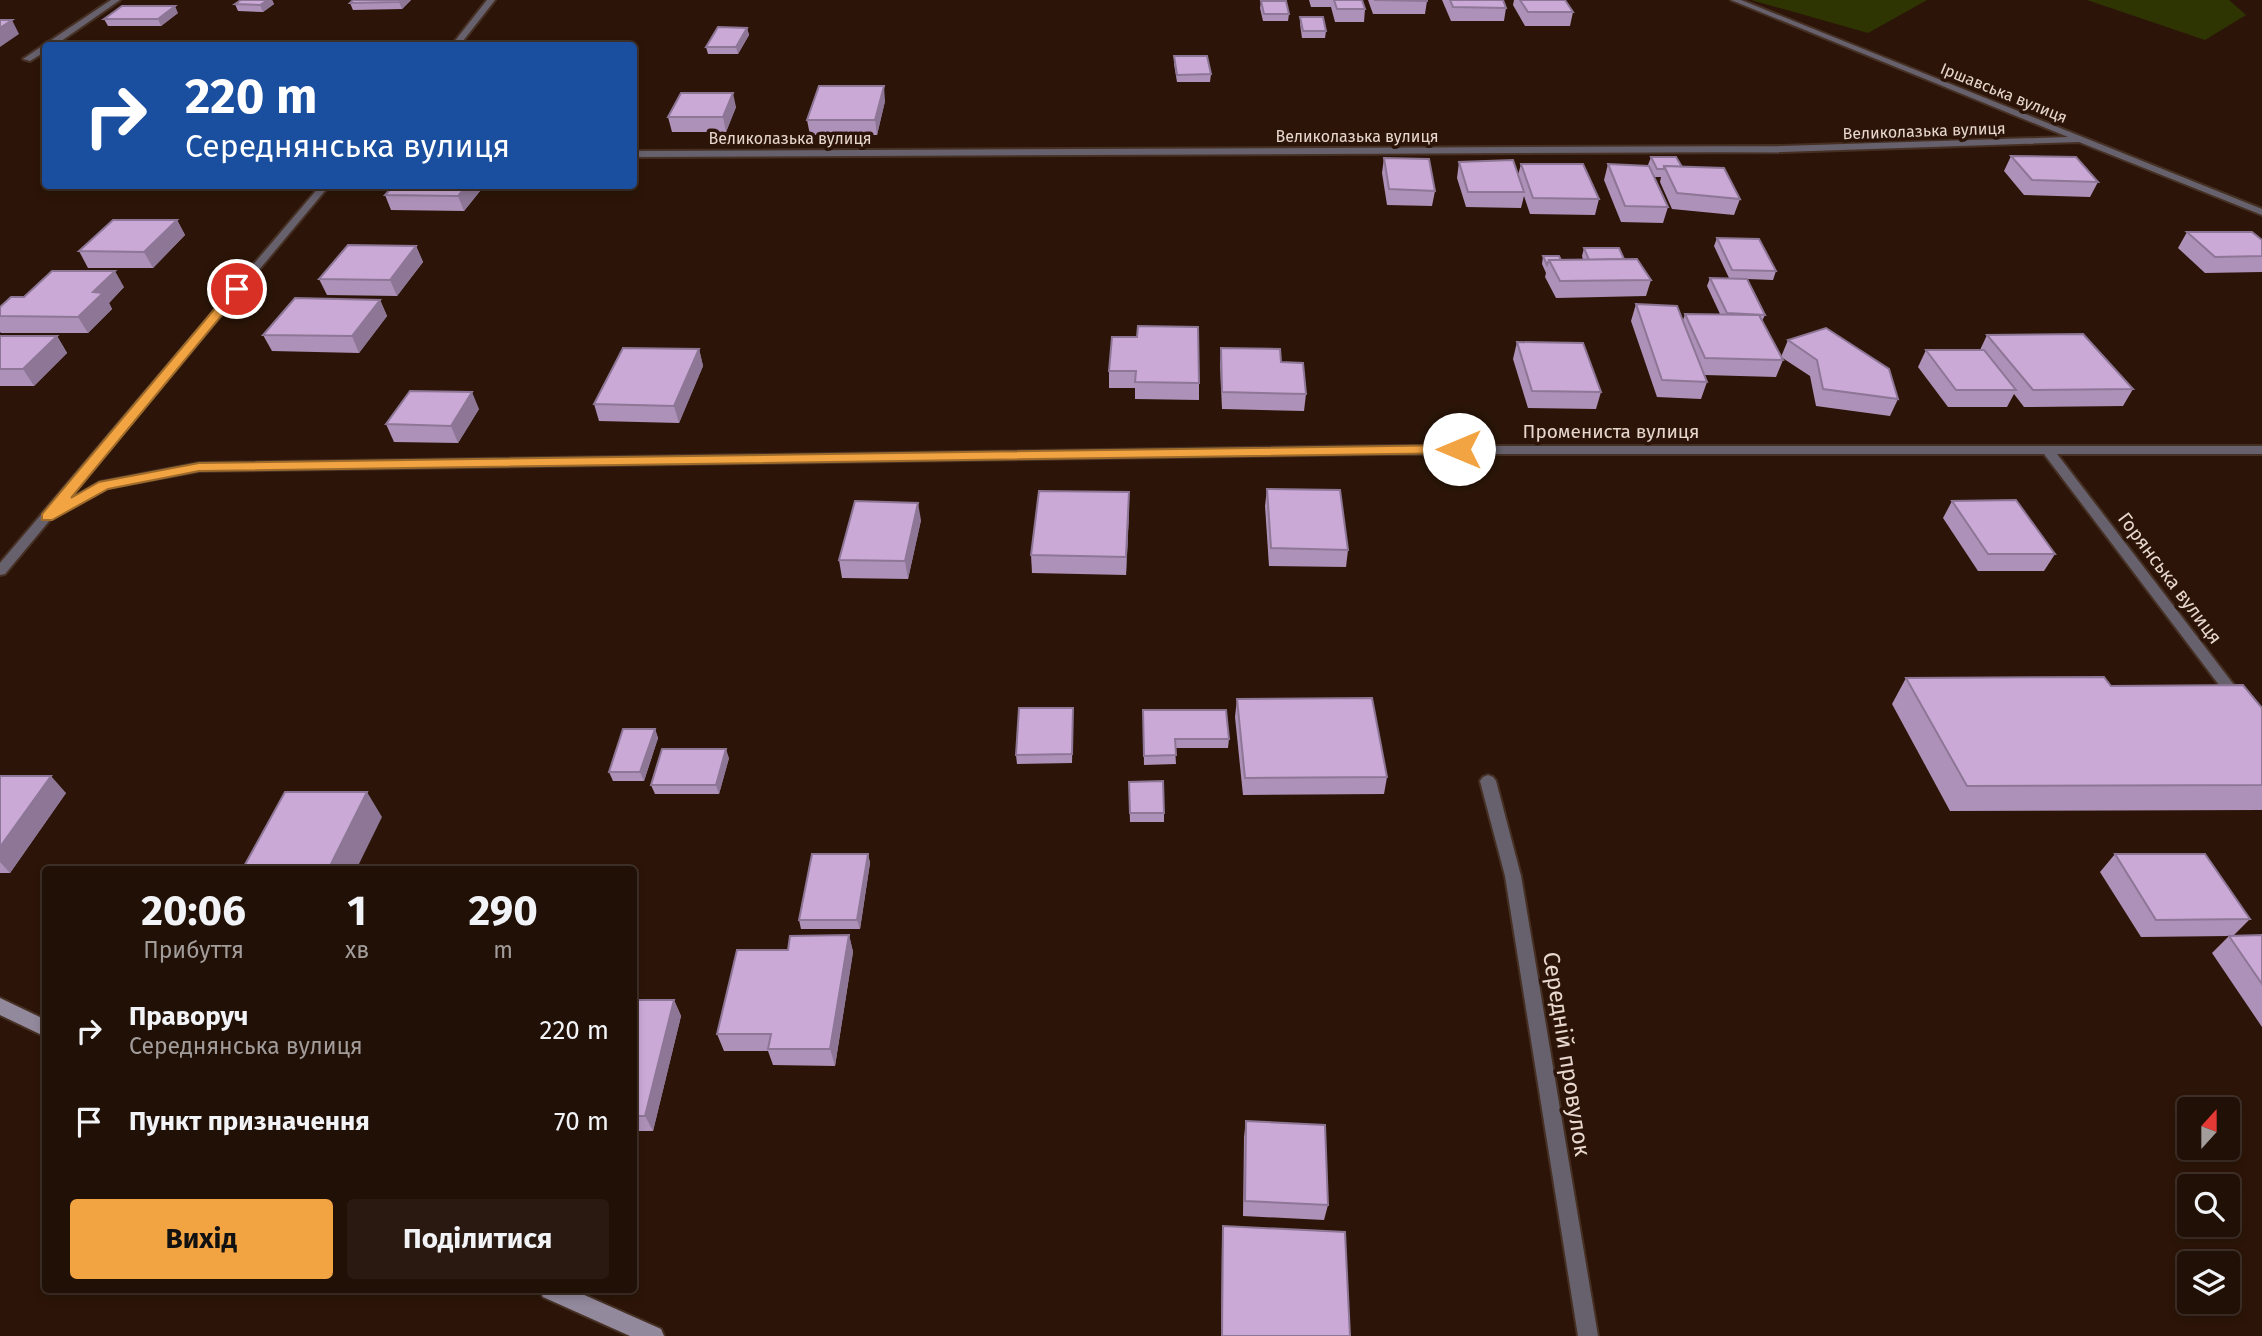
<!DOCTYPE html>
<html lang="uk">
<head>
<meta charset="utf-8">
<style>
  :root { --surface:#211006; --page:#291910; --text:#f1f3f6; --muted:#a29d9b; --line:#3e3028; --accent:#f3a442 }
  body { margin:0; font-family:"Fira Sans",sans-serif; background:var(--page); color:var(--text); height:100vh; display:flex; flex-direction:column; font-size:26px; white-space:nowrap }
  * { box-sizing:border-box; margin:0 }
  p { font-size:23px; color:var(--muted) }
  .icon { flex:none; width:38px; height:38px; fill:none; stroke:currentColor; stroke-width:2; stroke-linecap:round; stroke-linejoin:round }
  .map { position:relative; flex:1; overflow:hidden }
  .side { position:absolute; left:42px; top:866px; width:595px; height:427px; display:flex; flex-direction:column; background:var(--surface); border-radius:7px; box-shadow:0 4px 10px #0003,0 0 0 2px var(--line) }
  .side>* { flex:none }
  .banner { position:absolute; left:42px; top:42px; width:595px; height:147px; border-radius:7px; box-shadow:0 4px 10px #0003,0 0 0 2px var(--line); background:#1a4fa0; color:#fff; overflow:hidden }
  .needle { width:46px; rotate:21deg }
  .buttons { position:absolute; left:2177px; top:1097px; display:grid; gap:14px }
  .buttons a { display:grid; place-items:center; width:63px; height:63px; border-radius:7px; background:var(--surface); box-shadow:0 4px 10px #0003,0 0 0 2px var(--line); font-size:35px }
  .pin { position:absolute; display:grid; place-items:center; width:60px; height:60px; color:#fff; margin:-30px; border:4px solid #fff; border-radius:50%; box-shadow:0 2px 7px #0007 }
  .me { position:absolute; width:77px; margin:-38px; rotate:270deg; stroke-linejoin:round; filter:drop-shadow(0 0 5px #0008) }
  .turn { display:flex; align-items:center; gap:24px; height:147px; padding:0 28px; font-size:32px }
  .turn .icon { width:91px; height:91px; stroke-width:2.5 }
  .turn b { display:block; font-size:49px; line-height:60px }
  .eta { display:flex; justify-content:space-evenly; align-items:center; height:119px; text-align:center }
  .eta b { font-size:42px; font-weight:700; line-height:49px }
  .primary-button { display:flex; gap:14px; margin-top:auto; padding:14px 28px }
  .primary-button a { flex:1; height:80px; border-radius:7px; background:var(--accent); color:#111; font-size:28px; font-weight:700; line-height:80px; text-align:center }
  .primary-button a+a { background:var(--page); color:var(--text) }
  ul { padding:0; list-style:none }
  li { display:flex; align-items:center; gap:21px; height:91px; padding:0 28px }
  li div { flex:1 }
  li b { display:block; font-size:26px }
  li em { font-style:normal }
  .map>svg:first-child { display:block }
</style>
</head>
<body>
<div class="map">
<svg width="2262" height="1336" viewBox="0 0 2262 1336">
  <rect width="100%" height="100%" fill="#2c1508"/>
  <g fill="#2f3403">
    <polygon points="1751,0 1927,0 1868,33"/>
    <polygon points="2087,0 2229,0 2246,15 2205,40"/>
  </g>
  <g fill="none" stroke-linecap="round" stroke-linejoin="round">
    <g stroke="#463024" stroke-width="4">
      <g id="street">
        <polygon points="111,0 120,0 54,46 46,46 46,51 30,61 23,59"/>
        <polygon points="487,0 495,0 459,46 451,46"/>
        <polygon points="1731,0 1741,0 2262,209 2262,215 2079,142 1782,152 634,157 634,151 1782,146 2068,137"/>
        <polygon points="320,186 329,186 65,502 100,482 199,463 1378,446 2262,446 2262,454 2057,454 2244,698 2242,702 2232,702 2044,454 1378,454 199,471 108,488 50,520 5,574 0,575 0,563"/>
        <polygon points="1488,775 1493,777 1496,781 1521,876 1598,1336 1578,1336 1505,876 1480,781 1483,777"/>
      </g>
    </g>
    <g stroke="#463024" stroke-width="4">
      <g id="secondary">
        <polygon points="0,998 46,1020 46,1037 0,1015"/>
        <polygon points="540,1290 573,1290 661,1329 664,1336 630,1336 543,1297"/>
      </g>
    </g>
    <use href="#street" fill="#67616d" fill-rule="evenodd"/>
    <use href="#secondary" fill="#92899c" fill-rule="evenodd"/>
  </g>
  <g fill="#ae91b8">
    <polygon points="241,0 272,0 274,4 263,12 238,11 235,4"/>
    <polygon points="411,0 402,9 353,10 350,3"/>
    <polygon points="1309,0 1362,0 1365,9 1364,22 1335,22 1331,7 1311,7"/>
    <polygon points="1368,0 1427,0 1427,1 1425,14 1373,14"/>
    <polygon points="1442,0 1503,0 1506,8 1504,21 1451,21"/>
    <polygon points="1514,0 1565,0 1573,12 1570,26 1525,26 1513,5"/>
    <polygon points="1261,1 1289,14 1288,21 1263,21 1260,8"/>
    <polygon points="178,13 161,26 108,26 104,19"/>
    <polygon points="1300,17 1326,31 1325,38 1302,38 1300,24"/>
    <polygon points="747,28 749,35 738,54 708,54 706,47"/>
    <polygon points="1174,56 1211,74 1210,82 1177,82 1174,64"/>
    <polygon points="885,101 877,135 810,135 807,120"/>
    <polygon points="736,107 726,132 672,132 668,117"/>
    <polygon points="2011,156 2098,182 2090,197 2024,195 2004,171"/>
    <polygon points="1651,157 1682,167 1740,199 1734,215 1672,209 1660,182 1661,177 1655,177 1648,165"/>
    <polygon points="1384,158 1435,191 1432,206 1387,205 1382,173"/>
    <polygon points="1459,162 1518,175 1521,164 1599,199 1595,215 1530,214 1524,196 1521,208 1466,207 1457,178"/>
    <polygon points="1608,164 1668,207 1663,223 1621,222 1604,180"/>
    <polygon points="484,186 464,211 391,210 385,195"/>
    <polygon points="177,220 185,235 153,268 88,268 79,251"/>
    <polygon points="2187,232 2262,240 2262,272 2205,273 2178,248"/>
    <polygon points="1717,238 1776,271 1773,280 1747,279 1765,315 1762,321 1783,360 1776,377 1704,375 1707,382 1701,399 1657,397 1631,321 1636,304 1683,320 1685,314 1720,314 1707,286 1710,278 1729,278 1714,246"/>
    <polygon points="416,246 423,262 397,296 327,295 319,279"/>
    <polygon points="1584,248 1624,259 1651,280 1646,296 1556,298 1545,277 1546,273 1542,264 1543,256 1561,260 1583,260 1582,256"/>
    <polygon points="124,287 109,303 112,309 88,333 1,333 0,332 0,307 24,297"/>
    <polygon points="380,300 387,316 359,353 272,351 263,335"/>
    <polygon points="1987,335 2133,389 2123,406 2024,407 2014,394 2007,407 1948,407 1918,367 1926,350 1980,350"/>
    <polygon points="0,336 57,336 67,353 34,386 0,386"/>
    <polygon points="1112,337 1199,383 1199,400 1135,399 1135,388 1109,388 1109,371"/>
    <polygon points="1788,340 1898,399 1890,416 1816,406 1810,376 1781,357"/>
    <polygon points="1517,342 1601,392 1596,409 1528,408 1513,359"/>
    <polygon points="1221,348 1281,362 1306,394 1304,411 1222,409 1220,365"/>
    <polygon points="699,349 703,366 679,423 599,421 594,404"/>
    <polygon points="479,409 458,443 394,442 386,424"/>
    <polygon points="1267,489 1348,550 1346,567 1269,566 1265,506"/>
    <polygon points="1952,501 2055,554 2044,571 1978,571 1943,518"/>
    <polygon points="1129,510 1126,575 1032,573 1031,555"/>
    <polygon points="921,520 908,579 842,578 839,560"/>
    <polygon points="1906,678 2111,686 2262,708 2262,810 1950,811 1892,704"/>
    <polygon points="1237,699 1387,777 1384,794 1243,795 1235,717"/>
    <polygon points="1143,710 1229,739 1228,748 1175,748 1176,764 1144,765"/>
    <polygon points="1073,717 1072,763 1017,764 1016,755"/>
    <polygon points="655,729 658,738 644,781 613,781 609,772"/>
    <polygon points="729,758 719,794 655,794 651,785"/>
    <polygon points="0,776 66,793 10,873 0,873"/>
    <polygon points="1129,782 1164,813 1164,822 1130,822"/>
    <polygon points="868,854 870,863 860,929 801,929 799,920"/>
    <polygon points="2115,854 2250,919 2233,936 2262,935 2262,1027 2212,953 2229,936 2141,937 2100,872"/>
    <polygon points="849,935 853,952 835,1066 773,1065 768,1051 724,1051 717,1034 788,950"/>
    <polygon points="634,1000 674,1000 681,1016 653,1131 634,1131"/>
    <polygon points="1246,1121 1328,1205 1324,1220 1243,1216 1244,1137"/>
    <polygon points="1223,1226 1350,1336 1221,1336 1222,1240"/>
  </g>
  <g fill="#8d7696">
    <polygon points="268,0 272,0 274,4 263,12 260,5"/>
    <polygon points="402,0 411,0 402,9 399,2"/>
    <polygon points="175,6 178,13 161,26 158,19"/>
    <polygon points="12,20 19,34 0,47 0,28"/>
    <polygon points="747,28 749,35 738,54 736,47"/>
    <polygon points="884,86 885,101 877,135 875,120"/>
    <polygon points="733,93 736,107 726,132 723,117"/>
    <polygon points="466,186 484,186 464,211 458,196"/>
    <polygon points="177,220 185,235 153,268 144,252"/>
    <polygon points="416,246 423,262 397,296 390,280"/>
    <polygon points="115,271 124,287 109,303 112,309 88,333 78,317 93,292"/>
    <polygon points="380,300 387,316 359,353 352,336"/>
    <polygon points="57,336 67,353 34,386 23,369"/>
    <polygon points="699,349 703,366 679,423 674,406"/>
    <polygon points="472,392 479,409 458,443 451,426"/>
    <polygon points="1129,492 1129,510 1126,575 1126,557"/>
    <polygon points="918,503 921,520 908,579 905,561"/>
    <polygon points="655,729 658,738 644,781 640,772"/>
    <polygon points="726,749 729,758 719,794 716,785"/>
    <polygon points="51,776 66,793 10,873 0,862 0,847"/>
    <polygon points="367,792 382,817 356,870 328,870"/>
    <polygon points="868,854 870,863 860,929 857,920"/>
    <polygon points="849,935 853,952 835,1066 830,1049"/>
    <polygon points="674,1000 681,1016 653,1131 645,1116"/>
  </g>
  <g fill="#caa9d6" stroke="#8d7696" stroke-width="2">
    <polygon points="241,0 268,0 260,5 235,4"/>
    <polygon points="353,0 402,0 399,2 350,3"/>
    <polygon points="1334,0 1362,0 1365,9 1337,9"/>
    <polygon points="1374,0 1427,0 1427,1"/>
    <polygon points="1450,0 1503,0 1506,8 1453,7"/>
    <polygon points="1520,0 1565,0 1573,12 1528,12"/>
    <polygon points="1261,1 1286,1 1289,14 1264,14"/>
    <polygon points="122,6 175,6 158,19 104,19"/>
    <polygon points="1300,17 1323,17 1326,31 1303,31"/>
    <polygon points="0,20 12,20 0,28"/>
    <polygon points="718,27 747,28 736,47 706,47"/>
    <polygon points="1174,56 1207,56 1211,74 1177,75"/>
    <polygon points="819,86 884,86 875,120 807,120"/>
    <polygon points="681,93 733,93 723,117 668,117"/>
    <polygon points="2011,156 2076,157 2098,182 2032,180"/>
    <polygon points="1651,157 1676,157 1682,167 1664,166 1664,169 1657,169"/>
    <polygon points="1384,158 1429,159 1435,191 1389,189"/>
    <polygon points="1513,160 1524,192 1468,192 1459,162"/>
    <polygon points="1521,164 1583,164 1599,199 1533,198"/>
    <polygon points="1608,164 1649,166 1668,207 1625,206"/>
    <polygon points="1664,166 1724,168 1740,199 1677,193"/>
    <polygon points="393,186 466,186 458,196 385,195"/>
    <polygon points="113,220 177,220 144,252 79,251"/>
    <polygon points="2187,232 2252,232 2262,240 2262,256 2215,257"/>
    <polygon points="1717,238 1759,239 1776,271 1732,270"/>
    <polygon points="348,245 416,246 390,280 319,279"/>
    <polygon points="1584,248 1619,248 1624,259 1589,260"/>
    <polygon points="1543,256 1559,256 1561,260 1549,260 1547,265"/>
    <polygon points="1637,259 1651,280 1560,281 1549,260"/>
    <polygon points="52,271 115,271 93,292 103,293 78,317 0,316 0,307 11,297 24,297"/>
    <polygon points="1710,278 1747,279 1765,315 1727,313"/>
    <polygon points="295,298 380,300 352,336 263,335"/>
    <polygon points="1636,304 1677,306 1707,382 1662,380"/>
    <polygon points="1685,314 1759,315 1783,360 1705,358"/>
    <polygon points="1138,326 1198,327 1199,383 1135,382 1136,371 1109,371 1112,337 1137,337"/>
    <polygon points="1826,328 1889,369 1898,399 1823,389 1817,360 1788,340"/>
    <polygon points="2083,334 2133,389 2033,390 1987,335"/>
    <polygon points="0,336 57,336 23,369 0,369"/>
    <polygon points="1517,342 1583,343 1601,392 1532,391"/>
    <polygon points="623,348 699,349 674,406 594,404"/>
    <polygon points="1221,348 1280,349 1281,362 1303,363 1306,394 1222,392"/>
    <polygon points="1926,350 1984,350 2016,390 1956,390"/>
    <polygon points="410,391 472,392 451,426 386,424"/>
    <polygon points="1267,489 1340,490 1348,550 1271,548"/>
    <polygon points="1039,491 1129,492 1126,557 1031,555"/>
    <polygon points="2016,500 2055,554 1988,554 1952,501"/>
    <polygon points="855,501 918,503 905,561 839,560"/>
    <polygon points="2104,677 2111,686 2243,685 2262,708 2262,785 1967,786 1906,678"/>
    <polygon points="1372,698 1387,777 1245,778 1237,699"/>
    <polygon points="1019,708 1073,708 1072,754 1016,755"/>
    <polygon points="1143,710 1226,710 1229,739 1175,739 1176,755 1144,756"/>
    <polygon points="623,729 655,729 640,772 609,772"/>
    <polygon points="662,749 726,749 716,785 651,785"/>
    <polygon points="0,776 51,776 0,847"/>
    <polygon points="1163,781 1164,813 1130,813 1129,782"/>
    <polygon points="285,792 367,792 328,870 242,870"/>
    <polygon points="812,854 868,854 857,920 799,920"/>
    <polygon points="2115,854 2205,854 2250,919 2156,920"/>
    <polygon points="849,935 830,1049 768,1049 771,1034 717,1034 737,950 788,950 790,936"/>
    <polygon points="2262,935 2262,984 2229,936"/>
    <polygon points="634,1000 674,1000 645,1116 634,1116"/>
    <polygon points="1246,1121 1325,1125 1328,1205 1245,1201"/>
    <polygon points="1223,1226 1345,1232 1350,1336 1222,1336"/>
  </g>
  <polygon fill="#f3a442" stroke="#9e6b2b" stroke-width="2" points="237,286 243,289 241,292 71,498 99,482 199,463 1459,445 1465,449 1459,453 199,471 108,489 52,520 42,520 42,514 233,287"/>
  <g text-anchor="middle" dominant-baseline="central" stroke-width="7" stroke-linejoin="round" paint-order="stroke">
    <g font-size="16" fill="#e7d7ce" stroke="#2c1508">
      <text transform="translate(2004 93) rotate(22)">Іршавська вулиця</text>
      <text transform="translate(1924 131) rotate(-2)">Великолазька вулиця</text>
      <text x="1357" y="136">Великолазька вулиця</text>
      <text x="790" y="138">Великолазька вулиця</text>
    </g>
    <g font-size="19" fill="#e7d7ce" stroke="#2c1508">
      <text x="1611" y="431">Промениста вулиця</text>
      <text transform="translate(2170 578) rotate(53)">Горянська вулиця</text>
    </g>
    <g font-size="23" fill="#e7d7ce" stroke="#2c1508">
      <text transform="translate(1567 1054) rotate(81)">Середній провулок</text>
    </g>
  </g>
</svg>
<div class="buttons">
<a><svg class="needle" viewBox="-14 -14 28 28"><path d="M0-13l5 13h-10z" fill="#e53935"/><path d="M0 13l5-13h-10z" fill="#a29d9b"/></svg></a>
<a><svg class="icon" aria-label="search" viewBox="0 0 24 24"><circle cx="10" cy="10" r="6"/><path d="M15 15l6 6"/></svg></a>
<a><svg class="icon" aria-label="layers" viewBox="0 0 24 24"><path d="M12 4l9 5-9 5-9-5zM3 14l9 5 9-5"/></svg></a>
</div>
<div class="pin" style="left:237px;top:289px;background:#d93025"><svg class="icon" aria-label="arrive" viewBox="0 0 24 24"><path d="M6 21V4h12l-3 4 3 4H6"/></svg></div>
<svg class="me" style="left:1459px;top:449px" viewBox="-20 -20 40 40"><circle r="19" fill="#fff"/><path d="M0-13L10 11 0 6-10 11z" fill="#f3a442"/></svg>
<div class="banner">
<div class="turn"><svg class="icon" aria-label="right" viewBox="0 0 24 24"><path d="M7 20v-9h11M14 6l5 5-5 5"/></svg><div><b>220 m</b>Середнянська вулиця</div></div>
</div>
<section class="side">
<div class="eta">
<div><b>20:06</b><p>Прибуття</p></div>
<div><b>1</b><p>хв</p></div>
<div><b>290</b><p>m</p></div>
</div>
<ul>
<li><svg class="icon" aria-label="right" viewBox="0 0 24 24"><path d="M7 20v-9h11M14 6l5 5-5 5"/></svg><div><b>Праворуч</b><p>Середнянська вулиця</p></div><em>220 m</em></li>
<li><svg class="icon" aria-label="arrive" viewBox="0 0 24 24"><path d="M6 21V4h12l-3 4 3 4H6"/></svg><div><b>Пункт призначення</b></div><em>70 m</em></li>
</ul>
<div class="primary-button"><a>Вихід</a><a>Поділитися</a></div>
</section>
</div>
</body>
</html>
